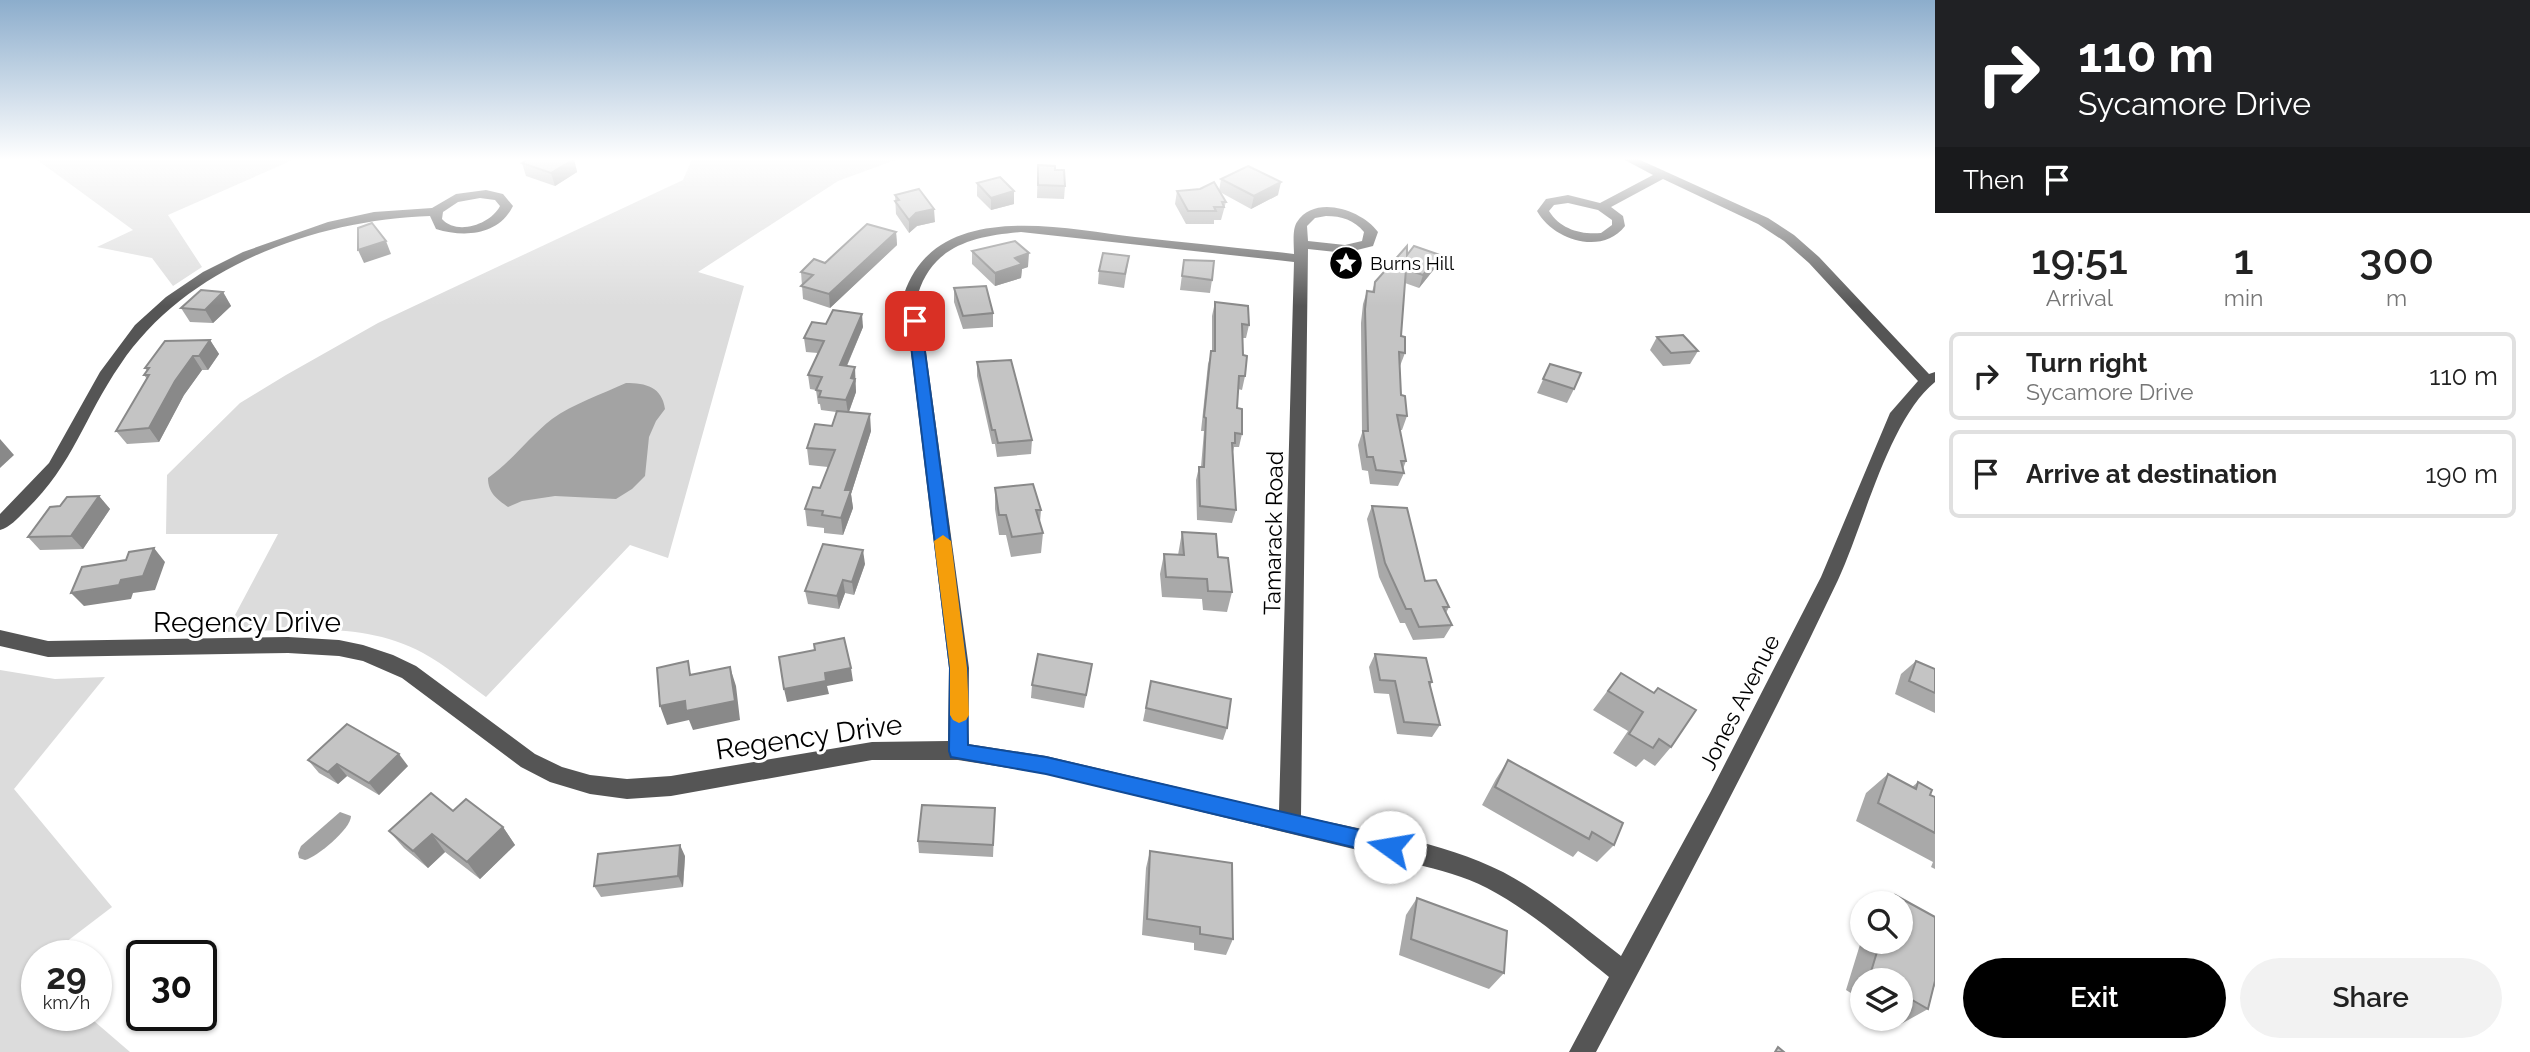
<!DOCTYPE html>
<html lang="en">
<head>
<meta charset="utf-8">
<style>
  :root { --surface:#fff; --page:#f2f2f2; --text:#222; --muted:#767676; --line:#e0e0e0; --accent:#000 }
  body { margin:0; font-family:Raleway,sans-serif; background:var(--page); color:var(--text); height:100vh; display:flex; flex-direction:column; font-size:26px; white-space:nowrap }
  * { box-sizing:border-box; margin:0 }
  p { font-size:23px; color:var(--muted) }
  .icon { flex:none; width:38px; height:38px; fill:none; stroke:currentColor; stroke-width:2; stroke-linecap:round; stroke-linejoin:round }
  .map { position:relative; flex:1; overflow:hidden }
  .sheet { display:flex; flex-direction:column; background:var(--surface); width:595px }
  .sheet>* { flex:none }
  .guide { background:#202124; color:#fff; overflow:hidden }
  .fabs { position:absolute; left:1850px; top:891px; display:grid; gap:14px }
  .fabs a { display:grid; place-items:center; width:63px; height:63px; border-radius:50%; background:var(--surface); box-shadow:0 2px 5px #0004; font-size:35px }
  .speed { position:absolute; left:21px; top:940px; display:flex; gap:14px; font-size:35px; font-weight:700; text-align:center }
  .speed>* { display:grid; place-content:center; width:91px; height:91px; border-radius:50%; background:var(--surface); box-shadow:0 2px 5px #0004; line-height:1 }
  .speed small { font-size:18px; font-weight:400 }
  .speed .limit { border:4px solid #111; border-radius:10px; background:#fff; color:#111 }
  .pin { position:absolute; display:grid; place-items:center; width:60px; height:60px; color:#fff; margin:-30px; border-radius:14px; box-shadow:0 4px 10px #0006 }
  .me { position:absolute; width:77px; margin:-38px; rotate:283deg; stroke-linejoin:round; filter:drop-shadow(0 0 5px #0008) }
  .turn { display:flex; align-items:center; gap:24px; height:147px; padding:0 28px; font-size:32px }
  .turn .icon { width:91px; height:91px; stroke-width:2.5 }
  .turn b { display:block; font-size:49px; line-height:60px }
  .then { display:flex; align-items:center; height:66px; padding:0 28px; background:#0003; gap:14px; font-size:26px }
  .eta { display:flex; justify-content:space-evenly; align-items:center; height:119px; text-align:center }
  .eta b { font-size:42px; font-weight:600; line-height:49px }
  .button { display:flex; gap:14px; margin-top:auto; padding:14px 28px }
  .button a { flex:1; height:80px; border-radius:42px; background:var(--accent); color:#fff; font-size:28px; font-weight:600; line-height:80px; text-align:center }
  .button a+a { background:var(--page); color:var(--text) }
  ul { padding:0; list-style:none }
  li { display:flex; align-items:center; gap:21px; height:88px; margin:0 14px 10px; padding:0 14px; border:4px solid var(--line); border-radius:10px }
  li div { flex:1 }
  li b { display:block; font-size:26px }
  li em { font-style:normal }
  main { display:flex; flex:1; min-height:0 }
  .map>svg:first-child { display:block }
</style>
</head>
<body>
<main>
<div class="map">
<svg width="1935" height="1052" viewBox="0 0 1935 1052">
  <rect width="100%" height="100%" fill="#fff"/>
  <g fill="#dcdcdc">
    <polygon points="36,159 295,159 168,215 202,267 173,286 152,258 97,247 133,230"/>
    <path d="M692,159H898L838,181L698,272L744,286L668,558L630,545L486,697C465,682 445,665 423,653C363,620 291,631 226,632L278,534H166L167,475L240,403L286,375L378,323L683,180Z"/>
    <polygon points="0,670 55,679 105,677 14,789 112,907 49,955 37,956 37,965 32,969 37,973 37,1015 87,1015 130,1052 0,1052"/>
  </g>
  <g fill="#a3a3a3">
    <path d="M626,383C646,383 662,387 665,409L656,421L649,437L645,476L632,489L616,499L555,496L522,501L508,507C497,499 488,493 488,478C512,461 529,437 552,419C573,404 602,394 626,383Z"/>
    <path d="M340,812L351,816C351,829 317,857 305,860L299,858L298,853L301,846Z"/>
  </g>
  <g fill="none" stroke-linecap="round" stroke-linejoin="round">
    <g fill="#555" fill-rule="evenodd">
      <path d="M1623,159H1638L1768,218L1794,235L1819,257L1929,374L1935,372V382C1889,419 1864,524 1838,580C1762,740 1679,896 1596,1052H1569L1609,977C1570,946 1531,911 1487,888C1464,876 1439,870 1415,864L1046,774L958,760H872L671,796L627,799L590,794L550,782L521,767L402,678L363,661L339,656L288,653L48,657L0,646V630L48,641L288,637L339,640L363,645L393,655L416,666L535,754L562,767L590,775L627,779L671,776L872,742L948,741L949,668L904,294C936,199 1060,228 1135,237C1188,243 1241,248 1294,254C1294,245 1292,229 1297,222C1315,194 1362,210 1378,232L1373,246L1345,253L1308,249L1301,816C1367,831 1441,841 1503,872C1545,894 1583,927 1621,956L1710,793L1821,577L1890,413L1918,381L1809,263L1784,241L1758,224L1663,179L1611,207L1623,216L1625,226C1602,256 1553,240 1537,211L1546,199L1568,195L1600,203L1653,175ZM1568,203L1598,210L1612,220V225L1601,233C1581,235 1560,229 1549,211L1554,205ZM1326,216C1342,216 1354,220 1364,232L1362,241L1345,245L1308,241L1307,226L1315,218ZM1021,232L1294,262L1279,811L1046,756L968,744L969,668L918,294C933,245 975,236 1021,232Z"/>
      <path d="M486,190L503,194L513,206C499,235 465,238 436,229L430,216C316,220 186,266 120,365C84,417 74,464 25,511C17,519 10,527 0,530V514L49,463L100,372L135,325L166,297L203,272L243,252L328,222L374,212L432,208L456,194ZM480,198L495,200L500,206C491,224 457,236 442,219L443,212L458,202Z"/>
    </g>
  </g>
  <g fill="#a9a9a9">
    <polygon points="574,159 577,172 555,186 526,176 522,163"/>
    <polygon points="1038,165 1055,170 1065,186 1064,199 1037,198"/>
    <polygon points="1221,179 1278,195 1251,209 1220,192 1226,202 1221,220 1214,220 1214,224 1186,224 1175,204 1177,191 1219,191"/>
    <polygon points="977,183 1014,204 991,210 977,196"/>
    <polygon points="895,195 935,222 917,226 909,233 896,214"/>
    <polygon points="896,232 897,245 830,308 803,299 801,272"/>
    <polygon points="972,251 1028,267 1022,269 1021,278 995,286 972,264"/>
    <polygon points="1407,255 1440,255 1435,268 1419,288 1405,283 1401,336 1405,353 1400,366 1399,366 1401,395 1407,416 1402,430 1400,430 1406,461 1403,469 1404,473 1398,486 1370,484 1368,471 1362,470 1358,445 1362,433 1361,323 1363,304 1367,291 1372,292 1375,282"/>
    <polygon points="1129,256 1124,288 1098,284 1099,271"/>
    <polygon points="1184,260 1212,280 1210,293 1180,290"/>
    <polygon points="954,288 993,313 993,327 963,329 954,302"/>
    <polygon points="223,292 231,306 213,323 190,322 181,308"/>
    <polygon points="1215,302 1249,325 1246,338 1242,338 1243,355 1245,376 1242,390 1238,389 1237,408 1242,434 1239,447 1234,447 1233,452 1236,510 1232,523 1197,520 1196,480 1199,467 1201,467 1204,431 1201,431 1208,364 1212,351 1212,316"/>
    <polygon points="863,327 847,366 856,381 855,384 856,392 849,412 871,431 851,494 853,508 843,535 824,533 824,528 807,526 805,509 820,488 828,467 809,465 807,448 832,426 836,412 821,410 820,404 818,404 816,390 810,389 808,375 818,353 806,352 804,338"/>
    <polygon points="1657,337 1698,351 1690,364 1663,366 1650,350"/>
    <polygon points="210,340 219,354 208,370 202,370 184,395 159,442 127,444 116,431 147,379 144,375 147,371 145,368"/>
    <polygon points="977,362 1032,440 1031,454 997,457 995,444 992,444 977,376"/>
    <polygon points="1550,364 1574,389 1567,403 1537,393"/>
    <polygon points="995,488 1041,510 1040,522 1043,533 1041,553 1011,557 1006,535 999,535 995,509"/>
    <polygon points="99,496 110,509 83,549 40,550 28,537 60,506"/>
    <polygon points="1372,506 1425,581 1449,607 1446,613 1452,625 1444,638 1413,640 1405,623 1400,623 1379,577 1367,519"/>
    <polygon points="1182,532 1218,557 1232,592 1227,612 1203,610 1202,599 1162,597 1160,574 1164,554 1178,555"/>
    <polygon points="865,564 854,595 845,593 839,609 808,604 805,591"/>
    <polygon points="1375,654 1432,682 1430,686 1440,725 1432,737 1397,734 1389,694 1374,693 1369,667"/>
    <polygon points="1916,661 1935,669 1935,713 1895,694 1901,674"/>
    <polygon points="1092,664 1084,708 1031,698 1032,685"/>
    <polygon points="1621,673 1671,747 1655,766 1644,759 1636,767 1613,753 1628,731 1593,710"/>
    <polygon points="1151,681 1227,728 1223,740 1143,721"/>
    <polygon points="308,760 408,766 379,795 347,776 338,784 319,773"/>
    <polygon points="1508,760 1614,845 1597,862 1578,851 1573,857 1482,805 1496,779"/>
    <polygon points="1888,774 1912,787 1918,782 1930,795 1935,797 1935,869 1931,867 1933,862 1856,821 1866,793"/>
    <polygon points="995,808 993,857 919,853 918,841"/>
    <polygon points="453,811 503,827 515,845 480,879 445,852 428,868 404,848 389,831"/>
    <polygon points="1150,851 1233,939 1226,955 1194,950 1194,943 1142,935 1146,868"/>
    <polygon points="685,856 683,887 601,897 594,886"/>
    <polygon points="1895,895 1935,917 1935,987 1934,986 1928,1009 1901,1024 1893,1018 1900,1018 1900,980 1862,980 1862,1000 1846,990 1862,938 1862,942 1900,942 1900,903 1883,903"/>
    <polygon points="1417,898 1504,973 1489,989 1399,955 1406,915"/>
  </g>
  <g fill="#898989">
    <polygon points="574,159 577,172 555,186 551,173"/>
    <polygon points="1281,182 1278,195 1251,209 1254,196"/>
    <polygon points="1014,191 1014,204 991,210 991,198"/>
    <polygon points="934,209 935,222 917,226 909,233 909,220 916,213"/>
    <polygon points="896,232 897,245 830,308 829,294"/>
    <polygon points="386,241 391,254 364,263 358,250"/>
    <polygon points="1029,253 1028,267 1022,269 1021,278 995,286 995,273 1015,258"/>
    <polygon points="1440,255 1435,268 1419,288 1423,275"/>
    <polygon points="223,292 231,306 213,323 205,310"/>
    <polygon points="862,314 863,327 841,379 840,365"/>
    <polygon points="210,340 219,354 208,370 199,356"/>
    <polygon points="193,356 202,370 184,395 159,442 149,428 175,381"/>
    <polygon points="855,367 856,392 848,414 846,400 851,378"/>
    <polygon points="870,414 871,431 851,494 853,508 843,535 841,518 845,490"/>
    <polygon points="0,439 14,455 0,468"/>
    <polygon points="99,496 110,509 83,549 71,536"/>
    <polygon points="154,548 165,562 155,590 133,593 131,599 84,606 71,593 121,580"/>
    <polygon points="863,550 865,564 854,595 852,582"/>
    <polygon points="843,580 845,593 839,609 837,596"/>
    <polygon points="730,667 736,686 740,720 693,730 689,720 667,725 660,706"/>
    <polygon points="851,668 853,681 827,686 829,694 787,702 784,689 825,673"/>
    <polygon points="399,754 408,766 379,795 369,783"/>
    <polygon points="337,764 347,776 338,784 328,772"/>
    <polygon points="503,827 515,845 480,879 467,862"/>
    <polygon points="432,834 445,852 428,868 413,851"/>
    <polygon points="680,845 685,856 683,887 678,876"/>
  </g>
  <g fill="#c4c4c4" stroke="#898989" stroke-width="2">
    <polygon points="529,159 574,159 551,173 522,163"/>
    <polygon points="1038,165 1055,166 1055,170 1064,170 1065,186 1038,185"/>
    <polygon points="1248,166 1281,182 1254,196 1221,179"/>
    <polygon points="1000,177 1014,191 991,198 977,183"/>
    <polygon points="1214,182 1226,202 1222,202 1224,207 1214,207 1216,211 1188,211 1177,191 1200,189"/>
    <polygon points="919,189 934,209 916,213 909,220 895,201 899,200 895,195"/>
    <polygon points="372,223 386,241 358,250 358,228"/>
    <polygon points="867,224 896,232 829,294 801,286 813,275 801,272 814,259 825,263"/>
    <polygon points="1015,241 1029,253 1015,258 1022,264 995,273 972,251"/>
    <polygon points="1407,246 1407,255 1414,246 1440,255 1423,275 1406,269 1401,336 1405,337 1405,353 1399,352 1401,395 1405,396 1407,416 1397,415 1406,461 1401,461 1404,473 1376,470 1373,457 1367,457 1363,431 1368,431 1365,309 1367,291 1374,292 1375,282"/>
    <polygon points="1103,253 1129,256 1125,274 1099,271"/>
    <polygon points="1184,260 1214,261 1212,280 1182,276"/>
    <polygon points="986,286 993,313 963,316 954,288"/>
    <polygon points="201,290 223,292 205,310 181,308"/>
    <polygon points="1215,302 1248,306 1249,325 1242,324 1243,355 1247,356 1245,376 1239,376 1237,408 1242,409 1242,434 1235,433 1235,443 1232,443 1236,510 1200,506 1199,467 1204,467 1206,418 1204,417 1211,351 1215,351"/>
    <polygon points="833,310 862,314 840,365 855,367 851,378 855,379 846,400 819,397 821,391 816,390 822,377 808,375 824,341 804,338 812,322 826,324"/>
    <polygon points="1683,335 1698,351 1671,353 1657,337"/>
    <polygon points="210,340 199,356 193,356 175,381 149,428 116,431 149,375 144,375 149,368 145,368 165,341"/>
    <polygon points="1011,360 1032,440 998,443 995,430 992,430 977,362"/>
    <polygon points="1550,364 1581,373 1574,389 1543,379"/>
    <polygon points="837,411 870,414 845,490 851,490 841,518 822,515 823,511 805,509 813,487 820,488 835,450 807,448 815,424 832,426"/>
    <polygon points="1033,484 1041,510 1036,510 1043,533 1012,537 1006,515 999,515 995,488"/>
    <polygon points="99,496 71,536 28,537 50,507 60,506 67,497"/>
    <polygon points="1372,506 1407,508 1425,581 1436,580 1449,607 1443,607 1452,625 1419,627 1411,609 1406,609 1385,563"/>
    <polygon points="1182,532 1216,534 1218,557 1228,558 1232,592 1208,591 1207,579 1166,577 1164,554 1184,555"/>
    <polygon points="823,544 863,550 852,582 843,580 837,596 805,591"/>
    <polygon points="154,548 143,576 121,580 119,585 71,593 82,567 126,560 129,552"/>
    <polygon points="844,638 851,668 825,673 826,681 784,689 779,657 815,650 814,644"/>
    <polygon points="1038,654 1092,664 1086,695 1032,685"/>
    <polygon points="1375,654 1426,658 1432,682 1429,682 1440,725 1404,722 1395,681 1380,680"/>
    <polygon points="688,661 690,675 730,667 735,701 686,711 685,701 660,706 657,668"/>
    <polygon points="1916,661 1935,669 1935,693 1909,681"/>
    <polygon points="1621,673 1654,693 1658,688 1696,710 1671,747 1659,739 1653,748 1629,734 1643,712 1608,691"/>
    <polygon points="1151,681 1231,699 1227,728 1146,708"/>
    <polygon points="347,724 399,754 369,783 337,764 328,772 308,760"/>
    <polygon points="1508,760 1623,823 1614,845 1592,832 1589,839 1495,787"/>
    <polygon points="1888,774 1916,789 1918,782 1932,790 1930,795 1935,797 1935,833 1878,803"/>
    <polygon points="431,793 453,811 466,799 503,827 467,862 432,834 413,851 389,831"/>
    <polygon points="922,805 995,808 993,845 918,841"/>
    <polygon points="680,845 678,876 594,886 598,854"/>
    <polygon points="1150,851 1232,863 1233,939 1200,934 1200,927 1147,919"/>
    <polygon points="1895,895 1935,917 1935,981 1928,1009 1900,993 1900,980 1879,980 1870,975 1880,942 1900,942 1900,903 1892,903"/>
    <polygon points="1417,898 1507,931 1504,973 1411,939"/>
    <polygon points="1778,1047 1784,1052 1775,1052"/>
  </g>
  <linearGradient id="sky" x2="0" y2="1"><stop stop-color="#8cadcc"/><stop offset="0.52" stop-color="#fff"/><stop offset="1" stop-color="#fff" stop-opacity="0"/></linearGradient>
  <rect width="1935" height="306" fill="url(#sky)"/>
  <polygon fill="#1a73e8" stroke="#114b97" stroke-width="2" points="915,317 921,321 967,668 968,745 1046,757 1390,837 1397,840 1400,847 1397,854 1390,856 1046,774 951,757 949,751 950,668 908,321"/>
  <polygon fill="#f59e0b" points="943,535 951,541 967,668 969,715 966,720 959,723 953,720 950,715 950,668 934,541"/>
  <defs>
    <g id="sight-disc" transform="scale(1.75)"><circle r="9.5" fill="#000" stroke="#fff"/><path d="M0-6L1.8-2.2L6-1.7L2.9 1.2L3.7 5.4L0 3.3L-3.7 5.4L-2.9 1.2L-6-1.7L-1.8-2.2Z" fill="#fff"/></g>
  </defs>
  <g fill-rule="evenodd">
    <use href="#sight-disc" x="1346" y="263"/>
  </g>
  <g text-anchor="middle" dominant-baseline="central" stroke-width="6" stroke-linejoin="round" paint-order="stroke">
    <g font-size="19" fill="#000" stroke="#fff" text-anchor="start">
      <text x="1370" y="263">Burns Hill</text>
    </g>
    <g font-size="23" fill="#000" stroke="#fff">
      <text transform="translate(1273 533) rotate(-89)">Tamarack Road</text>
      <text transform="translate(1739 702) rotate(-63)">Jones Avenue</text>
    </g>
    <g font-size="28" fill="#000" stroke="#fff">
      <text x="247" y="622">Regency Drive</text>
      <text transform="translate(809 737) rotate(-8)">Regency Drive</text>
    </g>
  </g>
</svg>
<div class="fabs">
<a><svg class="icon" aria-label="search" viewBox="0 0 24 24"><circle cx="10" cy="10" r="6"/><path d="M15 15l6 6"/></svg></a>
<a><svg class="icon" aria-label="layers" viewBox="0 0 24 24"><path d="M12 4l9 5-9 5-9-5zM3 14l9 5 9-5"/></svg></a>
</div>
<div class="speed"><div>29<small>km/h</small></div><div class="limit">30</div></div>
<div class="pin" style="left:915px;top:321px;background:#d93025"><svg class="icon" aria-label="arrive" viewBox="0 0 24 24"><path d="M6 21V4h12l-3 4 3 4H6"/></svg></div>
<svg class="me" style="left:1390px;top:847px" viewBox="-20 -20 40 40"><circle r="19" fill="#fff"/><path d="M0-13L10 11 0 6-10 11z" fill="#1a73e8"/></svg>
</div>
<section class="sheet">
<div class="guide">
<div class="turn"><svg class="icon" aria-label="right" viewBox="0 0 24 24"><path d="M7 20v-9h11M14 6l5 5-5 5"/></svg><div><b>110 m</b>Sycamore Drive</div></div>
<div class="then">Then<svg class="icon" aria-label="arrive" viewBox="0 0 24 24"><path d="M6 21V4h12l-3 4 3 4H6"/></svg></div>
</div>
<div class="eta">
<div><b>19:51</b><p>Arrival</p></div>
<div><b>1</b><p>min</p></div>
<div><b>300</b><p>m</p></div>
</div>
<ul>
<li><svg class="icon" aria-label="right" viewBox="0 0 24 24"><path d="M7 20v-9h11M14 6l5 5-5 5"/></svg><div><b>Turn right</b><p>Sycamore Drive</p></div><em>110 m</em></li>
<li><svg class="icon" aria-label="arrive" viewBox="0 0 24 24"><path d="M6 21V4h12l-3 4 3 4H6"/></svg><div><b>Arrive at destination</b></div><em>190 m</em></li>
</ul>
<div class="button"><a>Exit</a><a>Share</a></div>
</section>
</main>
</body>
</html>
